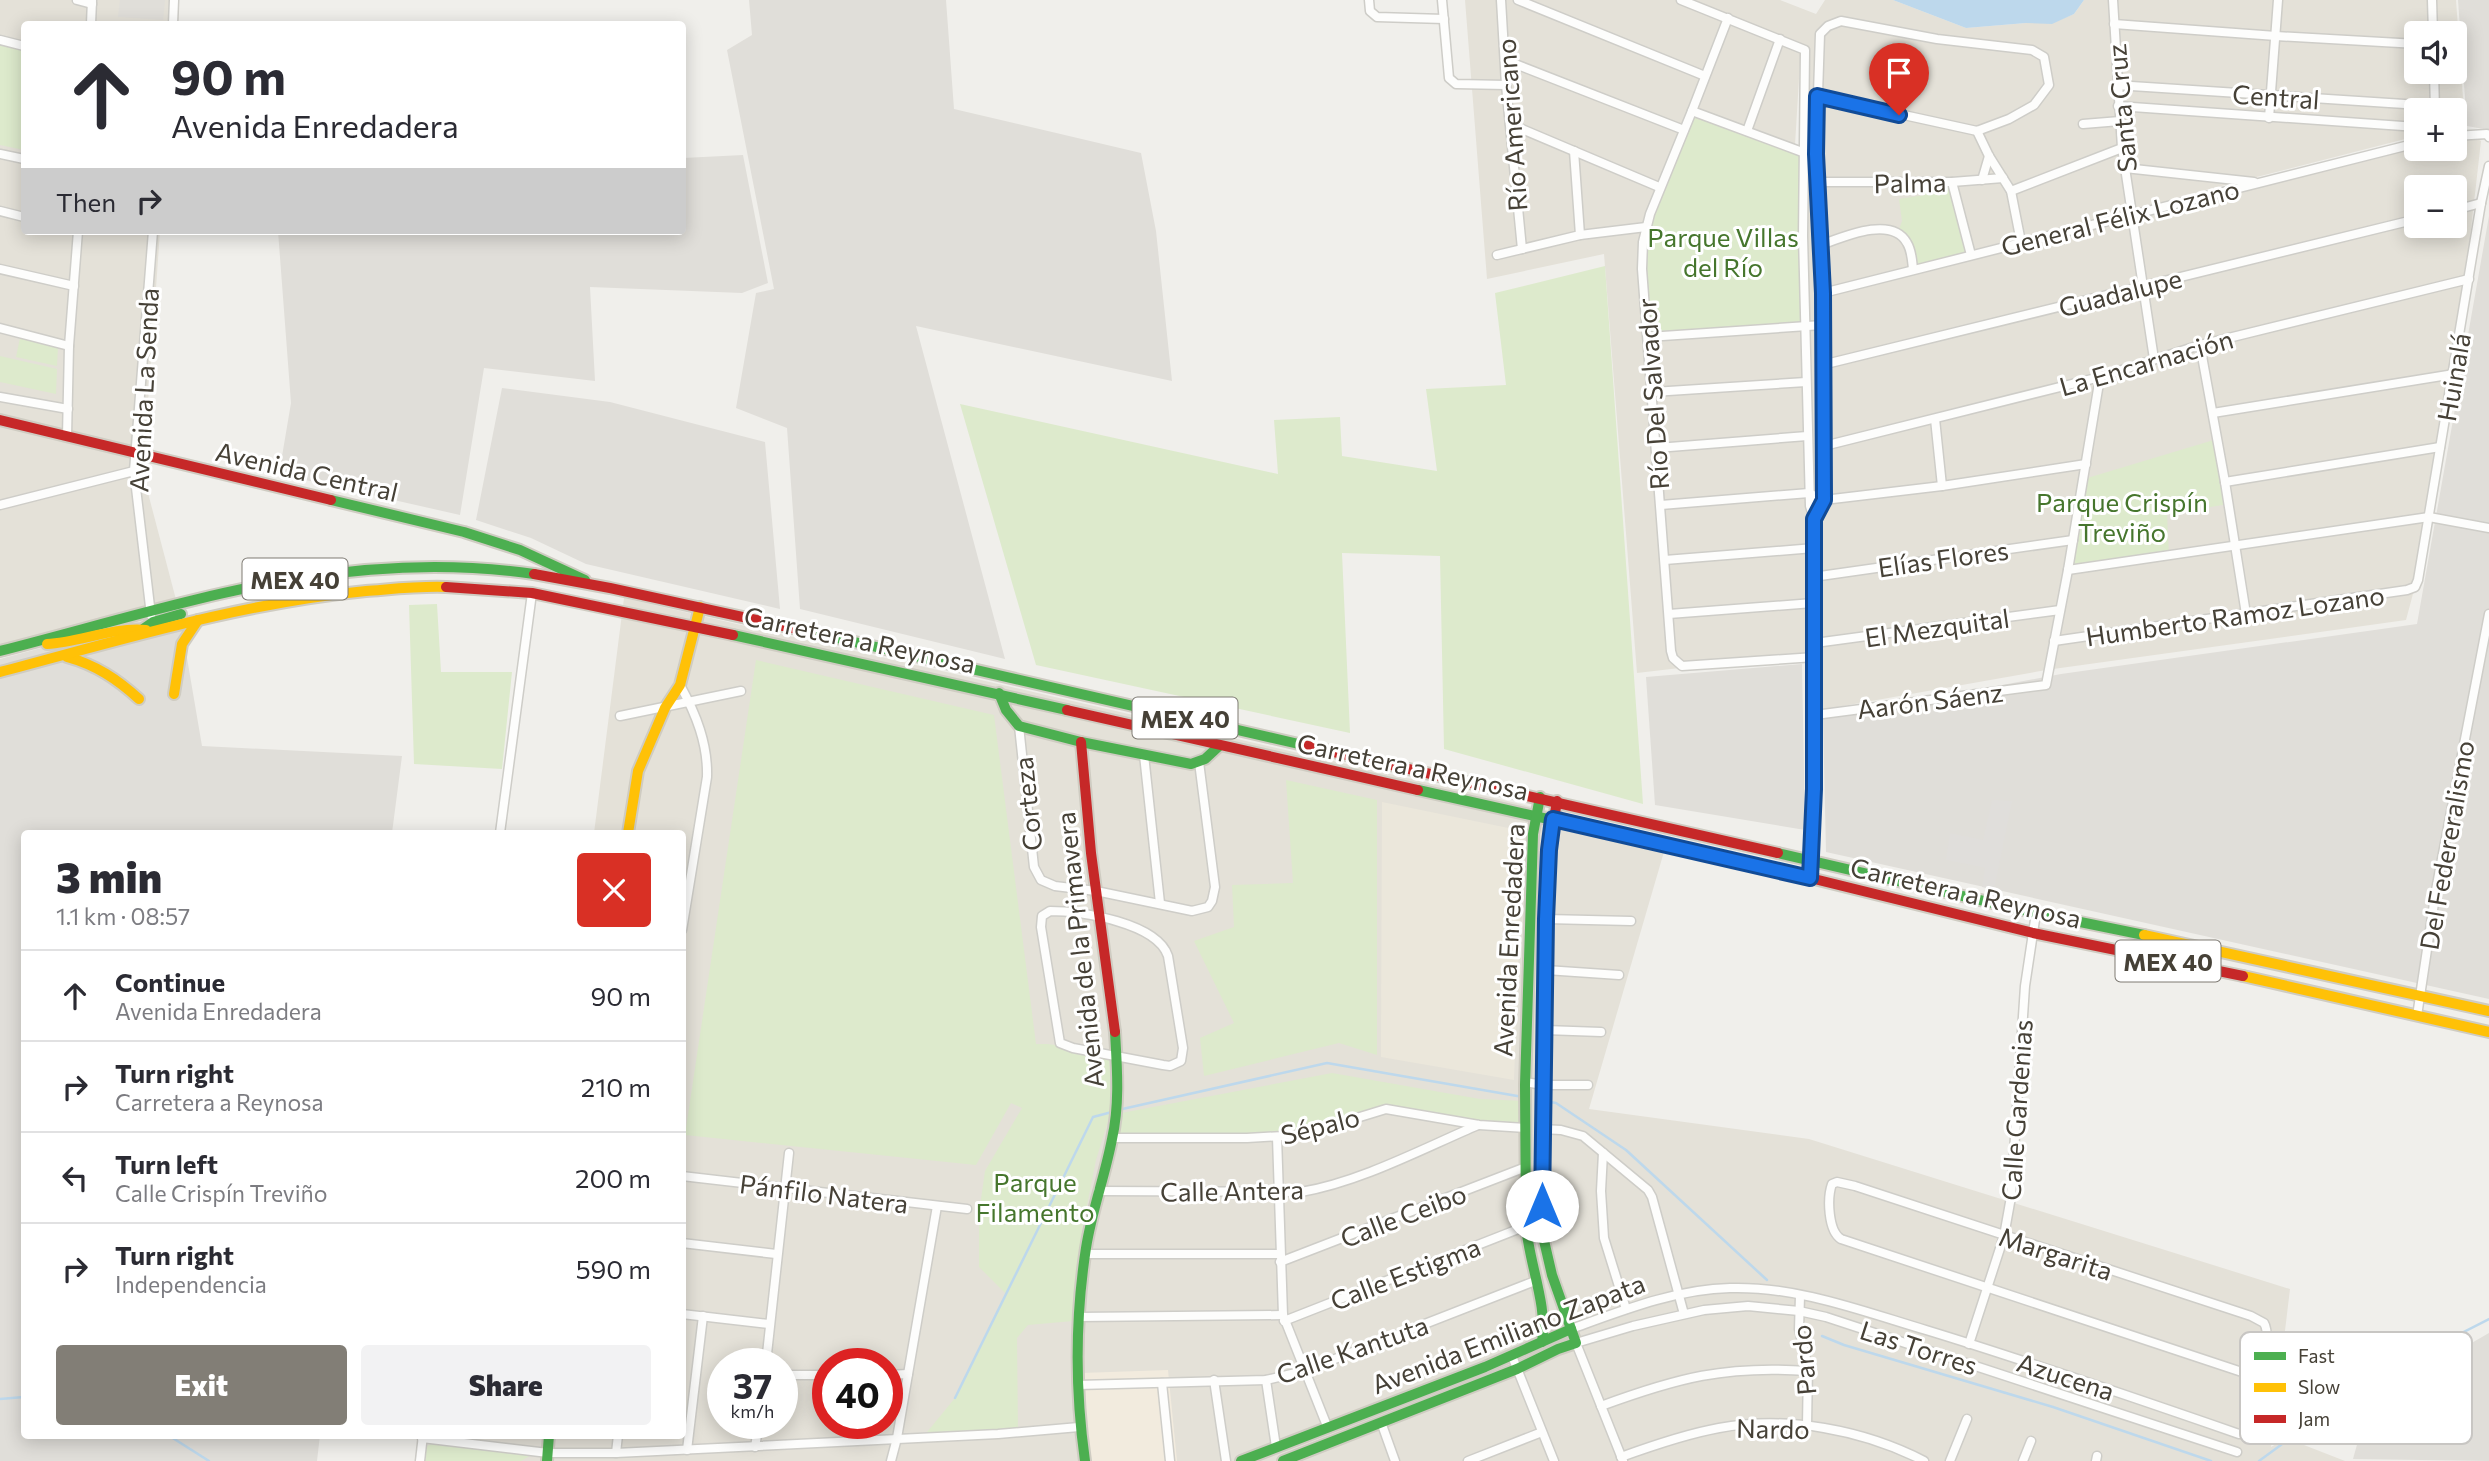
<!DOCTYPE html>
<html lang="en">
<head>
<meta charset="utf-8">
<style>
  :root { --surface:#fff; --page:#f2f2f3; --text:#2b2b33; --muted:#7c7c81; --line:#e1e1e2; --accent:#827e76 }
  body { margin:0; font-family:Commissioner,sans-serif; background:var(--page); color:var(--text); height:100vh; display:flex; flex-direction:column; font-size:26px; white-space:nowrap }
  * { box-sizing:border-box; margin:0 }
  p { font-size:23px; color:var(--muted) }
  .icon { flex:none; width:38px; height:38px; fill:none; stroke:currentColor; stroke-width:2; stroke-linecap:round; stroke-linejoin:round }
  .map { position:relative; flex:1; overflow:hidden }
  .side { position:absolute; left:21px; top:830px; width:665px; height:609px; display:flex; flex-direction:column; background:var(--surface); border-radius:7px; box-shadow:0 4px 18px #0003 }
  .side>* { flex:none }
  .top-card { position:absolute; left:21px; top:21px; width:665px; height:214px; border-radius:7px; box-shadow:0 4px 18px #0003; background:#fff; color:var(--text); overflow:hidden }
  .buttons { position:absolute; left:2404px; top:21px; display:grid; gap:14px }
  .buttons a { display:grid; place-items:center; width:63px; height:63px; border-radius:7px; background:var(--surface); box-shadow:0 4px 18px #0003; font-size:35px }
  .speed { position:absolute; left:707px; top:1348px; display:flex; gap:14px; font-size:35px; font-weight:700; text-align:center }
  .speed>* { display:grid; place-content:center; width:91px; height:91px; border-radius:50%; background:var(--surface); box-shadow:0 4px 18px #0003; line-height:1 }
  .speed small { font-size:18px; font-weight:400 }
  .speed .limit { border:10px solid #d22; background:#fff; color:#111 }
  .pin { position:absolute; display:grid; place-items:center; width:60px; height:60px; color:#fff; margin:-72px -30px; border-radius:50% 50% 50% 0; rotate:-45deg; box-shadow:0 0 7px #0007 }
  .pin .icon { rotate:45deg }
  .me { position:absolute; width:77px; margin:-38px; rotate:0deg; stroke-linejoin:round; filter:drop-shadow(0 0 5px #0008) }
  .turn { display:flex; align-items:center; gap:24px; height:147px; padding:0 35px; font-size:32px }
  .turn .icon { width:91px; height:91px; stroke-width:2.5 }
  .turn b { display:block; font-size:49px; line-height:60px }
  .then { display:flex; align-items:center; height:66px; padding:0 35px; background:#0003; gap:14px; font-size:26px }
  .round { display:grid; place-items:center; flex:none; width:74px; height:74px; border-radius:7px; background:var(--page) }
  .overview { display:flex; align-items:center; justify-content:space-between; height:119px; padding:0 35px }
  h1 { font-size:42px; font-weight:800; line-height:52px }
  .cta { display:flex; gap:14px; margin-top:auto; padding:14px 35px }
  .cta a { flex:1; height:80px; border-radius:7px; background:var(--accent); color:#fff; font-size:28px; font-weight:800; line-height:80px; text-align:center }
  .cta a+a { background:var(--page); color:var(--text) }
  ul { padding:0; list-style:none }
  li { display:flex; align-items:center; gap:21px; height:91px; padding:0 35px; border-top:2px solid var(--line) }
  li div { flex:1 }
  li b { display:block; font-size:26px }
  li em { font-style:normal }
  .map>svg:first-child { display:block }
</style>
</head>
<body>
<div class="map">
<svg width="2489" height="1461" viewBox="0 0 2489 1461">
  <rect width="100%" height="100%" fill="#f0efeb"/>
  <g fill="#e4e1d8" fill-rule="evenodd">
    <polygon points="0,0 177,0 175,24 24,24 24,231 160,231 143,474 179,611 0,656"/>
    <path d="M1465,0H1780L1816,14L1825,0H1893L1966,28L2026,23H2052L2074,14L2084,0H2456L2465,126L2455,127V110H2417V136L2186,195L2417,141V149H2455V133L2466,132L2481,141L2466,273L2414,590L2406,620L2046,670L1809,712V653L1637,673L1604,254L1487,279ZM2417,33H2455V72H2417ZM1800,62L1801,63L1806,272L1795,145ZM2417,187H2455V226H2417Z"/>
    <path d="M624,598L1668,838L1589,1109L1809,1139L2290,1289L2271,1447L2286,1438L2345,1461H419L424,1435H682V833H594ZM723,1363H782V1423H723ZM828,1363H887V1423H828Z"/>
  </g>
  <polygon fill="#f2ebde" points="1168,1370 1177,1461 1092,1461 1084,1429 1081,1373"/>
  <g fill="#e0ded9">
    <polygon points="120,0 165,0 163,20 118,17"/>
    <polygon points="749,0 946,0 954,109 1141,153 1156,231 1172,381 916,326 1005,659 800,609 787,428 736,408 756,293 774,289 727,50 752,35"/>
    <polygon points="2458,0 2489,0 2489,130 2467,126"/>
    <polygon points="743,155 768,283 742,293 590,287 595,381 484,368 460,515 279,474 291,403 278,231 682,231 683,158"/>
    <polygon points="2489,216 2489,999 1826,852 1823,719 2061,674 2417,624"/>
    <polygon points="502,388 610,402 765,442 780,609 586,564 531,538 476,520"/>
    <polygon points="179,611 202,746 402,756 392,833 24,833 24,1435 320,1435 317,1461 0,1461 0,659"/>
    <polygon points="1802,664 1805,830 1655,805 1646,677"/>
    <polygon points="2489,1333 2489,1461 2353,1459 2369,1402"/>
  </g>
  <polygon fill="#ebe7db" points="1382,802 1523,831 1514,1080 1381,1057"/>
  <g fill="#ddeacc">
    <polygon points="0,45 24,49 24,150 0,145"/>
    <polygon points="1692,111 1802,152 1805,326 1648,337 1643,242"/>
    <polygon points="1925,182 1952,182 1971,255 1913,269 1910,250 1898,232 1902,221 1899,199 1925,195"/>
    <polygon points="1605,266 1643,804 1444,749 1440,556 1342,553 1350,733 1036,665 960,404 1278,474 1274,420 1340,417 1342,456 1437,471 1426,389 1506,385 1495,293"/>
    <polygon points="20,338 58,347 57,366 16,357"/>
    <polygon points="0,356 57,369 56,394 0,382"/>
    <polygon points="2217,439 2229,504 2167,514 2169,555 2068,570 2084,479"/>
    <polygon points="437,604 441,672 512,672 502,769 414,764 409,605"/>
    <polygon points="756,660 994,715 1036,1044 1048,1044 1109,1054 1112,1108 1096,1160 1081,1236 1073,1321 1028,1325 1017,1338 1018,1432 923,1437 955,1398 1006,1294 979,1267 979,1213 985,1171 1022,1108 1011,1103 976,1165 685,1135"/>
    <polygon points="1286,780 1377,800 1377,1055 1339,1043 1204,1076 1200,1038 1234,1023 1194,941 1234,927 1232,885 1293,883"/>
    <polygon points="1332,1073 1480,1099 1525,1101 1526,1128 1394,1109 1301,1135 1112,1138 1116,1114"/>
    <polygon points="431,1444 520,1447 533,1454 521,1461 424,1461 427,1446"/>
  </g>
  <polygon fill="#e0dedb" points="1992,800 2012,801 1994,890 1982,887 1985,868 1946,860 1950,833 1983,840"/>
  <polygon fill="#bdd8ec" points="1893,0 2084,0 2074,14 2052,24 2026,23 1966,28"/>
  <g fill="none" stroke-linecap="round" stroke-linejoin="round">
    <g stroke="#bdd8ec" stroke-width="2.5">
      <polyline points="1544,1101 1556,1103 1626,1150 1767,1280"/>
      <polyline points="1118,1110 1327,1063 1523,1097"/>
      <polyline points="1822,1336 1844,1345 2053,1407 2211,1461"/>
      <polyline points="955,1398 1093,1117 1112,1112"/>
      <polyline points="0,1399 24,1397"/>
      <polyline points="168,1435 209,1461"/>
      <polyline points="2259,1461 2308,1425 2342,1394 2489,1319"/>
    </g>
    <g stroke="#cecdc8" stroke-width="11">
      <g id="street">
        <polyline points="77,0 92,4"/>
        <polyline points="1369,0 1370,11 1377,17 1444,19"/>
        <polyline points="1442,0 1449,78 1456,84 1506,85"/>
        <polyline points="1501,0 1506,85 1522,249"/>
        <polyline points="1518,0 1705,76"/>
        <polyline points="1681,0 1805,50 1803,236 1810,506 1814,519 1814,789 1810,878"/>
        <polyline points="2113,0 2122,148 2154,359"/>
        <polyline points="2432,0 2433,33"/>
        <polyline points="1728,18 1692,111 1650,214 1643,242 1642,269 1671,651 1673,658 1682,666 1815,657"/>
        <polyline points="91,24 92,0"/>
        <polyline points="173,24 174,0"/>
        <polyline points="2114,24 2276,36 2417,44"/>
        <polyline points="0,40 24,46"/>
        <polyline points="1505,60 1684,130"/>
        <polyline points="2434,72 2435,110"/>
        <polyline points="2116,85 2435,106"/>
        <polyline points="2118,106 2417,127"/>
        <polyline points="1692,111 1805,153"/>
        <polyline points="2269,118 2278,0"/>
        <polyline points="1510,124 1659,187"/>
        <polyline points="2083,124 2120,121"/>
        <polyline points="1747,131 1780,39"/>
        <polyline points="1977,131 1989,156 2011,191 2021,242"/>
        <polyline points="2455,136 2487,134 2489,137"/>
        <polyline points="1574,151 1580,235"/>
        <polyline points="0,154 24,159"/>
        <polyline points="2125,168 2254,182"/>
        <polyline points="1982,180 1989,156"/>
        <polyline points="1818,182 1952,182 2003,178"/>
        <polyline points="1952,182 1971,255"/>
        <polyline points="2011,191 2122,148"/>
        <polyline points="2455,210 2481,203"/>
        <polyline points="0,211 24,217"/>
        <path d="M1821,245C1843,237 1892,215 1907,243C1912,251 1912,261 1913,269"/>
        <polyline points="1497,255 1580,235 1646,227"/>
        <polyline points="0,269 74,286"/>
        <polyline points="1823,293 2417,143"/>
        <polyline points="0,328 69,346"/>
        <polyline points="1648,337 1822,325"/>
        <polyline points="2200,345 2225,482 2246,614"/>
        <polyline points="1822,365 2417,219"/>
        <polyline points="1653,392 1806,382"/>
        <polyline points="0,397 68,409"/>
        <polyline points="2213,413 2454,374"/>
        <polyline points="1935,419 1942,486"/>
        <polyline points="67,436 69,346 78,231"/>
        <polyline points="1824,446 2100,377 2200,345 2469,279"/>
        <polyline points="1657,448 1807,436"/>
        <polyline points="2225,482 2440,447"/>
        <polyline points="0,505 134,471"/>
        <polyline points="1661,505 1809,493 1824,500 1942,486 2086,464"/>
        <polyline points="1814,519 1824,500 1823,293 1816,154 1820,34 1828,26 1841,21 1937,39 2032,50 2044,57 2049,85 2034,105 2009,119 1977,131 1817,96"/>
        <polyline points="1665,560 1814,548"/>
        <polyline points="2068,570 2429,517 2489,528"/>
        <polyline points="1813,577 2073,540"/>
        <polyline points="1669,614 1813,603"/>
        <polyline points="151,615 134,471 153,231"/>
        <polyline points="2054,641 2407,590 2415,587 2418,580 2481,203 2489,166"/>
        <polyline points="1815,643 2060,610"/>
        <path d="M680,685C696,714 708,744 707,777L682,930"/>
        <polyline points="1815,715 2046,685 2068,570 2100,377"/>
        <polyline points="620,716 741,691"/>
        <polyline points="1019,726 1034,867 1041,880 1055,886 1096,891 1192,911 1208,907 1212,901 1215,887 1199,762"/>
        <polyline points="1144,755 1160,903"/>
        <polyline points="500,833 532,593"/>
        <path d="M1050,911C1082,911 1157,923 1168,956L1183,1048L1181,1061L1170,1066L1163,1065L1073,1048L1060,1043L1041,927L1042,916Z"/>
        <polyline points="1546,919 1631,921"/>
        <polyline points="1546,970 1619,975"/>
        <polyline points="2417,1016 2436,890 2489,614"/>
        <polyline points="1545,1030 1601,1032"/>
        <polyline points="1525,1082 1543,1085 1588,1085"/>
        <polyline points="1542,1129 1561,1130 1583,1136 1648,1190 1652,1197 1684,1314"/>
        <polyline points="1277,1137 1283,1315 1327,1426"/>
        <polyline points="1112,1138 1247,1138 1301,1135 1386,1109 1479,1125 1526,1128"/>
        <polyline points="1603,1153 1601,1191 1604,1238 1626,1309"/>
        <polyline points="682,1176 967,1209"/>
        <path d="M1098,1191L1301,1192C1360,1182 1422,1149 1478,1125"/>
        <polyline points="682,1243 776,1254"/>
        <polyline points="1085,1254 1279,1254"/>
        <polyline points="1280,1262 1526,1167"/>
        <polyline points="1800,1296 1799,1329 1808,1367 1807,1425"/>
        <polyline points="682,1314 769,1324"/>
        <polyline points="1079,1317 1283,1315"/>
        <polyline points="1284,1321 1526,1226"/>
        <path d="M1571,1329C1621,1311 1676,1289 1730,1288C1797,1286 1862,1311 1926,1330C2031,1362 2135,1398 2239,1434L2253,1431C2260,1415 2273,1337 2264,1323L2251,1316L1855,1186L1837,1182L1832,1184C1827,1198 1828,1231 1841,1239L2263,1379"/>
        <polyline points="1969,1344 2004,1236 2011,1197 2025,986 2036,913"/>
        <polyline points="1512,1356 1554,1461"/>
        <polyline points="766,1363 789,1153"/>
        <polyline points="782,1375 828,1375"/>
        <polyline points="887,1375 908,1374"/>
        <polyline points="1214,1380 1226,1461"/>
        <polyline points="1266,1380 1276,1447"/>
        <polyline points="1162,1383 1170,1461"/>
        <polyline points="1078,1385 1266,1380 1304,1371 1535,1281"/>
        <path d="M1601,1406C1677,1378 1726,1365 1808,1371"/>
        <polyline points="1381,1422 1395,1461"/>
        <polyline points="422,1438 548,1453 616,1453 998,1434 1079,1427"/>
        <polyline points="755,1447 759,1423"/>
        <polyline points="687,1450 703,1316"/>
        <polyline points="616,1453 618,1435"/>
        <path d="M1621,1457C1654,1445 1686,1434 1719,1428C1786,1415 1864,1430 1924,1461"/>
        <polyline points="420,1461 423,1435"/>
        <polyline points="891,1461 897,1438 937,1206"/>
        <polyline points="1468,1461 1542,1432"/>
        <polyline points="1623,1461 1576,1343 1633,1326 1704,1310 1748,1306 1799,1311 1826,1317 2237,1452"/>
        <polyline points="1950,1461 1967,1419"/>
        <polyline points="2023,1461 2031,1441"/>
        <polyline points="2096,1461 2097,1456"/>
      </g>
    </g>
    <g stroke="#cfccc2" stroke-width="14">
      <g id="fast">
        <polyline points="331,500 464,532 520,550 585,580"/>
        <polyline points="140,631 153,622 181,614"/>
        <polyline points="811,632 1303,745"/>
        <polyline points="733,635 1067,710"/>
        <path d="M0,651C180,605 344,546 534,574"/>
        <polyline points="999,693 1006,710 1019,726 1081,742 1191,764 1205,759 1219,746"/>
        <polyline points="1418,790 1798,875"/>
        <path d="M1540,797L1533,834L1525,1085L1526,1226C1529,1263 1548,1306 1542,1342"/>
        <polyline points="1778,853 2036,913 2144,935"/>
        <polyline points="547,1461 549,1435"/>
        <path d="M1085,1461C1075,1390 1075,1319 1086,1248C1092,1210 1105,1176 1112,1139C1120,1104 1117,1067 1115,1032"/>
        <polyline points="1241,1461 1485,1367 1571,1329"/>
        <polyline points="1283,1461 1517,1369 1558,1349 1576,1343 1552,1275 1542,1232 1544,1022"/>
      </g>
    </g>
    <g stroke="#cfccc2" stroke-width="14">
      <g id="slow">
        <path d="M47,644C81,642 112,627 146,630"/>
        <path d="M67,657C96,665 117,679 139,699"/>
        <path d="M0,672C121,640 241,603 366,591C393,589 419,586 446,587"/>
        <polyline points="174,694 182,644 198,620"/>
        <polyline points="628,833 638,771 665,708 680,685 700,607"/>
        <polyline points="2144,935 2489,1011"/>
        <polyline points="2243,976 2489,1032"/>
      </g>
    </g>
    <g stroke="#cfccc2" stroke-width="14">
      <g id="jam">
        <polyline points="0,420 331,500"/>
        <polyline points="534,574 610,588 811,632"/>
        <polyline points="446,587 532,593 733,635"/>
        <polyline points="1067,710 1418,790"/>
        <polyline points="1081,742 1091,853 1115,1032"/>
        <polyline points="1303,745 1778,853"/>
        <polyline points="1798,875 2033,933 2243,976"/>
        <polyline points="1544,1022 1549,850 1557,801"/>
      </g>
    </g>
    <use href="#street" stroke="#fdfdfc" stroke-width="8"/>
    <use href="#fast" stroke="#4caf50" stroke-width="10"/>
    <use href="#slow" stroke="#ffc107" stroke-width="10"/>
    <use href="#jam" stroke="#c62828" stroke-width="10"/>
  </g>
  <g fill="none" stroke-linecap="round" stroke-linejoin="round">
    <g stroke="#114b97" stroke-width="18">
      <polyline id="route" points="1542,1206 1546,919 1549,850 1553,819 1810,878 1814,789 1814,519 1824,500 1823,293 1816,154 1817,96 1899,115"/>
    </g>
    <use href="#route" stroke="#1a73e8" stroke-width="12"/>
  </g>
  <g text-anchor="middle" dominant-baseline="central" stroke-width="6" stroke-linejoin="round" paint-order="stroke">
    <g fill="#fff" stroke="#7e7a73" stroke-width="2">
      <rect x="242.5" y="558.5" width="105" height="41" rx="5"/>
      <rect x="1132.5" y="697.5" width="105" height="41" rx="5"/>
      <rect x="2115.5" y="940.5" width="105" height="41" rx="5"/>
    </g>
    <g font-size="24" font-weight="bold" fill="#464137">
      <text x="295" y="579">MEX 40</text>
      <text x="1185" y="718">MEX 40</text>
      <text x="2168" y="961">MEX 40</text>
    </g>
    <g font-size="26" fill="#464137" stroke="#fff">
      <text transform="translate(2276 96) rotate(4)">Central</text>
      <text transform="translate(2121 108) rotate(-95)">Santa Cruz</text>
      <text transform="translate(1511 125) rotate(-94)">Río Americano</text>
      <text transform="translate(1910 182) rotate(-1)">Palma</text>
      <text transform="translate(2120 217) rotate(-14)">General Félix Lozano</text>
      <text transform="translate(2120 292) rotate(-14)">Guadalupe</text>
      <text transform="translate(2146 362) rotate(-16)">La Encarnación</text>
      <text transform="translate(2453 377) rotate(-80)">Huinalá</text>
      <text transform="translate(143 390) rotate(-87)">Avenida La Senda</text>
      <text transform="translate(1652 394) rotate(-94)">Río Del Salvador</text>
      <text transform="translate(307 471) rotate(13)">Avenida Central</text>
      <text transform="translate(1943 558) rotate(-8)">Elías Flores</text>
      <text transform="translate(2235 615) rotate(-8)">Humberto Ramoz Lozano</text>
      <text transform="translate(1937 627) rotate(-8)">El Mezquital</text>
      <text transform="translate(860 639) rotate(12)">Carretera a Reynosa</text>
      <text transform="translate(1930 700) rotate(-7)">Aarón Sáenz</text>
      <text transform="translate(1413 766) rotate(12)">Carretera a Reynosa</text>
      <text transform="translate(1027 804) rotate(-96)">Corteza</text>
      <text transform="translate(2446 845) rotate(-80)">Del Federeralismo</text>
      <text transform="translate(1966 892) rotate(13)">Carretera a Reynosa</text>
      <text transform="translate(1508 940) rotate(-87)">Avenida Enredadera</text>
      <text transform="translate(1079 950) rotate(-96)">Avenida de la Primavera</text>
      <text transform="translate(2016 1110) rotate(-86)">Calle Gardenias</text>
      <text transform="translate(1320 1125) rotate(-14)">Sépalo</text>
      <text transform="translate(1232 1190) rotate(-1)">Calle Antera</text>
      <text transform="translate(824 1193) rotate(7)">Pánfilo Natera</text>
      <text transform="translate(1403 1215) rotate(-21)">Calle Ceibo</text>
      <text transform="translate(2056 1253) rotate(18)">Margarita</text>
      <text transform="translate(1405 1273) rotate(-21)">Calle Estigma</text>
      <text transform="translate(1508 1333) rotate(-21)">Avenida Emiliano Zapata</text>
      <text transform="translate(1919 1347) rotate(18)">Las Torres</text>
      <text transform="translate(1352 1349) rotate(-19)">Calle Kantuta</text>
      <text transform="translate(1803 1360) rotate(-95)">Pardo</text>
      <text transform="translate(2066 1376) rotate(18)">Azucena</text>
      <text transform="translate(1773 1428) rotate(1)">Nardo</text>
    </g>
    <g font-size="26" fill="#46762d" stroke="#fff">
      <text x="1723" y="236">Parque Villas<tspan x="1723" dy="30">del Río</tspan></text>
      <text x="2122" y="501">Parque Crispín<tspan x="2122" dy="30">Treviño</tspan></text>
      <text x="1035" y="1181">Parque<tspan x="1035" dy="30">Filamento</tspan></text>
    </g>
  </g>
  <rect x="2240" y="1332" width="232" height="112" rx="10" fill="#fff" stroke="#c8c6c3" stroke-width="2"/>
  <rect x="2254" y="1352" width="32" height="8" fill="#4caf50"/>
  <rect x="2254" y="1383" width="32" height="9" fill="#ffc107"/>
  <rect x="2254" y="1415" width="32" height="8" fill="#c62828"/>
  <g font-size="19" fill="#464137">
    <text x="2298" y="1363">Fast</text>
    <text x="2298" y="1394">Slow</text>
    <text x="2298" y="1426">Jam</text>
  </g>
</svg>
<div class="buttons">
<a><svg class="icon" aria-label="sound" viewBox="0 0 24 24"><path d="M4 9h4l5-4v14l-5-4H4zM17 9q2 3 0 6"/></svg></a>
<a>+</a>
<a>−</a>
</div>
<div class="speed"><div>37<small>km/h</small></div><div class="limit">40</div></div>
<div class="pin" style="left:1899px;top:115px;background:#d93025"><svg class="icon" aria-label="arrive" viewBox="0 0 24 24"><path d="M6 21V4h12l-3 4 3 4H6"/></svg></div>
<svg class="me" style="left:1542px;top:1206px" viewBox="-20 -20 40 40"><circle r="19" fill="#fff"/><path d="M0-13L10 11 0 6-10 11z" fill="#1a73e8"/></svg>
<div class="top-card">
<div class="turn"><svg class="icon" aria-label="ahead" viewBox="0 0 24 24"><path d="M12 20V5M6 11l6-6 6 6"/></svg><div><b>90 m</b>Avenida Enredadera</div></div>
<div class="then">Then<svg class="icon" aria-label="right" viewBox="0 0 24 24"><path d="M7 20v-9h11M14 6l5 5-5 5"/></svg></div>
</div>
<section class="side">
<div class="overview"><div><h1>3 min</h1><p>1.1 km · 08:57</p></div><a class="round" style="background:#d93025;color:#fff"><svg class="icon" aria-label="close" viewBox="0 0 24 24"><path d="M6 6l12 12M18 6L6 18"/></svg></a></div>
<ul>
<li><svg class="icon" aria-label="ahead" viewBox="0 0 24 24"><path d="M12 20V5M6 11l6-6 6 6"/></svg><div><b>Continue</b><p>Avenida Enredadera</p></div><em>90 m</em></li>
<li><svg class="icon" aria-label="right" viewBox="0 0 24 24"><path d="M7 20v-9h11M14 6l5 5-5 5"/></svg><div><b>Turn right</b><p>Carretera a Reynosa</p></div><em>210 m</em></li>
<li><svg class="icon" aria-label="left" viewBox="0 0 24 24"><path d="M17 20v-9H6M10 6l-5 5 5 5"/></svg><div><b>Turn left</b><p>Calle Crispín Treviño</p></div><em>200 m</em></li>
<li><svg class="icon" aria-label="right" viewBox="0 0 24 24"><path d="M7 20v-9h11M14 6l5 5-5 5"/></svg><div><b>Turn right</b><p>Independencia</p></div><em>590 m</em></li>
</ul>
<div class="cta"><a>Exit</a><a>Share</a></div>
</section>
</div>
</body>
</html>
